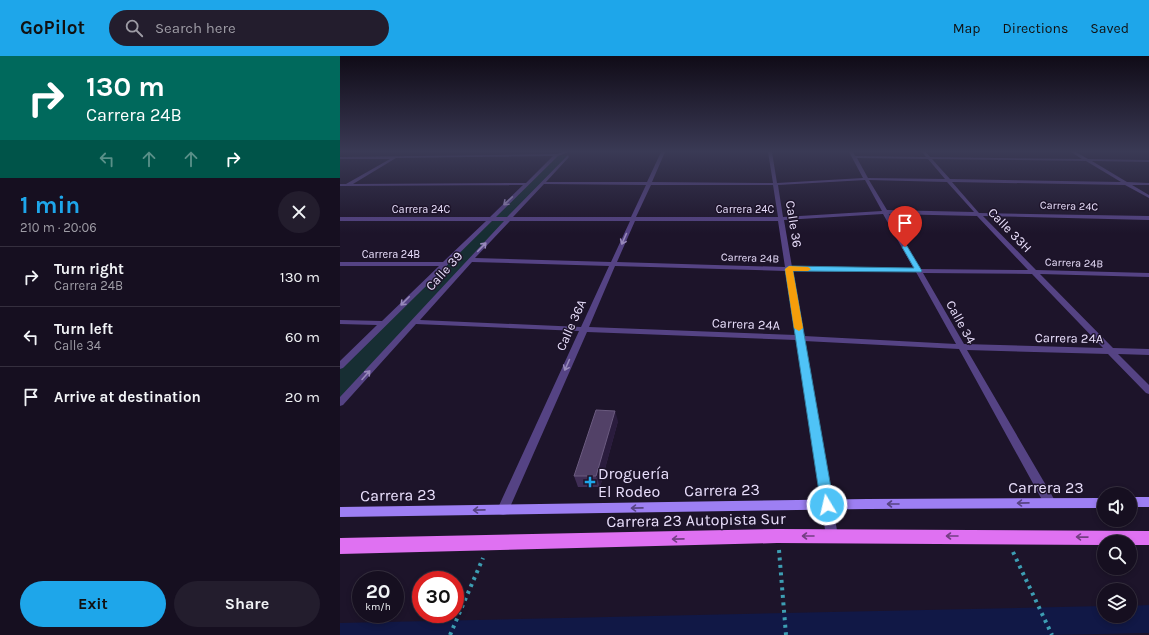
<!DOCTYPE html>
<html lang="en">
<head>
<meta charset="utf-8">
<style>
  :root { --surface:#160f20; --page:#231d2d; --text:#f1f3f6; --muted:#9e9ca5; --line:#352f3e; --accent:#1ea6ea }
  body { margin:0; font-family:Karla,sans-serif; background:var(--page); color:var(--text); height:100vh; display:flex; flex-direction:column; font-size:15px; white-space:nowrap }
  * { box-sizing:border-box; margin:0 }
  p { font-size:13px; color:var(--muted) }
  .icon { flex:none; width:22px; height:22px; fill:none; stroke:currentColor; stroke-width:2; stroke-linecap:round; stroke-linejoin:round }
  .map { position:relative; flex:1; overflow:hidden }
  .panel { display:flex; flex-direction:column; background:var(--surface); width:340px }
  .panel>* { flex:none }
  .banner { background:#00695c; color:#fff; overflow:hidden }
  .fabs { position:absolute; left:757px; top:431px; display:grid; gap:8px }
  .fabs a { display:grid; place-items:center; width:40px; height:40px; border-radius:50%; background:var(--surface); box-shadow:0 2px 6px #0003,0 0 0 1px var(--line); font-size:20px }
  .speed { position:absolute; left:12px; top:515px; display:flex; gap:8px; font-size:20px; font-weight:700; text-align:center }
  .speed>* { display:grid; place-content:center; width:52px; height:52px; border-radius:50%; background:var(--surface); box-shadow:0 2px 6px #0003,0 0 0 1px var(--line); line-height:1 }
  .speed small { font-size:10px; font-weight:400 }
  .speed .limit { border:6px solid #d22; background:#fff; color:#111 }
  .pin { position:absolute; display:grid; place-items:center; width:34px; height:34px; color:#fff; margin:-41px -17px; border-radius:50% 50% 50% 0; rotate:-45deg; box-shadow:0 0 4px #0007 }
  .pin .icon { rotate:45deg }
  .me { position:absolute; width:44px; margin:-22px; rotate:351deg; stroke-linejoin:round; filter:drop-shadow(0 0 3px #0008) }
  .turn { display:flex; align-items:center; gap:14px; height:84px; padding:0 20px; font-size:18px }
  .turn .icon { width:52px; height:52px; stroke-width:2.5 }
  .turn b { display:block; font-size:28px; line-height:34px }
  .lanes { display:flex; align-items:center; height:38px; padding:0 20px; background:#0003; justify-content:center; gap:20px; direction:ltr }
  .lanes .off { opacity:.35 }
  .round { display:grid; place-items:center; flex:none; width:42px; height:42px; border-radius:21px; background:var(--page) }
  .headline { display:flex; align-items:center; justify-content:space-between; height:68px; padding:0 20px }
  h1 { font-size:24px; font-weight:700; line-height:30px; color:var(--accent) }
  .button { display:flex; gap:8px; margin-top:auto; padding:8px 20px }
  .button a { flex:1; height:46px; border-radius:24px; background:var(--accent); color:#111; font-size:16px; font-weight:700; line-height:46px; text-align:center }
  .button a+a { background:var(--page); color:var(--text) }
  ul { padding:0; list-style:none }
  li { display:flex; align-items:center; gap:12px; height:60px; padding:0 20px; border-top:1px solid var(--line) }
  li div { flex:1 }
  li b { display:block; font-size:15px }
  li em { font-style:normal }
  header { display:flex; align-items:center; gap:24px; box-sizing:border-box; height:56px; padding:0 20px; background:var(--accent); color:#111 }
  header strong { font-size:19px }
  nav { display:flex; gap:22px; margin-inline-start:auto; font-size:14px }
  .search { width:280px; height:36px; background:var(--page); display:flex; align-items:center; gap:10px; box-sizing:border-box; padding:0 14px; border-radius:22px; color:var(--muted); font-size:15px }
  main { display:flex; flex:1; min-height:0 }
  .map>svg:first-child { display:block }
</style>
</head>
<body>
<header>
<strong>GoPilot</strong>
<div class="search"><svg class="icon" aria-label="search" viewBox="0 0 24 24"><circle cx="10" cy="10" r="6"/><path d="M15 15l6 6"/></svg>Search here</div>
<nav><a>Map</a><a>Directions</a><a>Saved</a></nav>
</header>
<main>
<section class="panel">
<div class="banner">
<div class="turn"><svg class="icon" aria-label="right" viewBox="0 0 24 24"><path d="M7 20v-9h11M14 6l5 5-5 5"/></svg><div><b>130 m</b>Carrera 24B</div></div>
<div class="lanes"><svg class="icon off" aria-label="left" viewBox="0 0 24 24"><path d="M17 20v-9H6M10 6l-5 5 5 5"/></svg><svg class="icon off" aria-label="ahead" viewBox="0 0 24 24"><path d="M12 20V5M6 11l6-6 6 6"/></svg><svg class="icon off" aria-label="ahead" viewBox="0 0 24 24"><path d="M12 20V5M6 11l6-6 6 6"/></svg><svg class="icon" aria-label="right" viewBox="0 0 24 24"><path d="M7 20v-9h11M14 6l5 5-5 5"/></svg></div>
</div>
<div class="headline"><div><h1>1 min</h1><p>210 m · 20:06</p></div><a class="round"><svg class="icon" aria-label="close" viewBox="0 0 24 24"><path d="M6 6l12 12M18 6L6 18"/></svg></a></div>
<ul>
<li><svg class="icon" aria-label="right" viewBox="0 0 24 24"><path d="M7 20v-9h11M14 6l5 5-5 5"/></svg><div><b>Turn right</b><p>Carrera 24B</p></div><em>130 m</em></li>
<li><svg class="icon" aria-label="left" viewBox="0 0 24 24"><path d="M17 20v-9H6M10 6l-5 5 5 5"/></svg><div><b>Turn left</b><p>Calle 34</p></div><em>60 m</em></li>
<li><svg class="icon" aria-label="arrive" viewBox="0 0 24 24"><path d="M6 21V4h12l-3 4 3 4H6"/></svg><div><b>Arrive at destination</b></div><em>20 m</em></li>
</ul>
<div class="button"><a>Exit</a><a>Share</a></div>
</section>
<div class="map">
<svg width="809" height="579" viewBox="0 0 809 579">
  <rect width="100%" height="100%" fill="#1d142a"/>
  <polygon fill="#172e33" points="217,99 228,100 0,347 0,310"/>
  <polygon fill="#111846" points="809,549 809,577 709,579 0,579 0,567 764,550 764,560 790,560 790,550"/>
  <g fill="none" stroke-linecap="round" stroke-linejoin="round">
    <g stroke="#3d9eb3" stroke-width="4" stroke-dasharray="3 4.5" stroke-linecap="butt">
      <polyline points="439,494 446,579"/>
      <polyline points="673,496 712,579"/>
      <polyline points="110,579 143,502"/>
    </g>
    <path fill="#554384" fill-rule="evenodd" d="M222,96H228L218,100L156,161H167L228,99L229,101L206,126H307L321,96H325L312,126L433,127L428,96H432L437,127L523,122L509,96H513L515,100L586,101L582,96H586L590,101L742,103L731,96H736L748,103L809,104V106L752,105L787,126L809,127V129H792L809,139V142L785,129L612,126L639,157L809,160V164L643,160L696,214L809,217V221L700,218L773,292L809,293V299L778,298L809,329V338L806,337L768,298L627,294L714,443L716,447L714,451L710,452L706,451L619,293L464,285L498,480L496,484L492,486L488,484L486,480L456,284L247,276L167,458L163,459L159,458L157,454L239,275L76,268L3,349L0,350V341L164,165H152L3,312L0,313V305L37,269L0,268V264L42,265L99,210H0V206H103L146,165H0V161H150L183,129L0,130V128H6L50,103H0V101L217,98ZM213,100L186,127L13,128L56,102ZM517,102L588,103L605,123L528,122ZM592,103L746,105L781,126L610,123ZM525,124L542,155L443,161L438,129ZM529,124L607,126L634,156L547,154ZM204,128L306,129L291,161H173ZM311,129H433L438,161H296ZM543,158L574,213L452,211L444,164ZM549,158L637,160L688,214L580,213ZM170,165H290L271,206L135,202ZM295,165H438L445,211L277,206ZM132,206L269,210L241,271L80,264ZM275,210L446,215L456,279L249,271ZM452,215L576,216L616,288L464,280ZM583,217L692,218L763,292L624,288Z"/>
    <g fill="#9d7ff3" fill-rule="evenodd">
      <rect x="790" y="441" width="19" height="10"/>
      <polygon points="764,442 764,452 527,453 0,461 0,451 527,443"/>
    </g>
    <polygon fill="#df71f2" fill-rule="evenodd" points="437,473 809,475 809,489 790,489 790,486 764,486 764,489 437,487 0,498 0,482"/>
  </g>
  <polygon fill="#402e56" points="278,365 260,431 238,431 234,420"/>
  <polygon fill="#2a1c3d" points="275,355 278,365 260,431 256,420"/>
  <polygon fill="#524167" stroke="#6a5a7f" points="256,354 275,355 256,420 234,420"/>
  <defs><path id="oneway-shaft" d="M-6 0H5M1.5-3L5.5 0L1.5 3" fill="none" stroke-width="1.6" stroke-linecap="round" stroke-linejoin="round"/></defs>
  <g stroke="#9889ba">
    <use href="#oneway-shaft" transform="translate(168 145) rotate(137)"/>
    <use href="#oneway-shaft" transform="translate(284 183) rotate(114)"/>
    <use href="#oneway-shaft" transform="translate(142 191) rotate(-46)"/>
    <use href="#oneway-shaft" transform="translate(65 245) rotate(135)"/>
    <use href="#oneway-shaft" transform="translate(227 309) rotate(114)"/>
    <use href="#oneway-shaft" transform="translate(26 319) rotate(-48)"/>
  </g>
  <g stroke="#574484">
    <use href="#oneway-shaft" transform="translate(683 447) rotate(179)"/>
    <use href="#oneway-shaft" transform="translate(553 448) rotate(180)"/>
    <use href="#oneway-shaft" transform="translate(297 452) rotate(179)"/>
    <use href="#oneway-shaft" transform="translate(139 454) rotate(179)"/>
  </g>
  <g stroke="#743e84">
    <use href="#oneway-shaft" transform="translate(468 480) rotate(-180)"/>
    <use href="#oneway-shaft" transform="translate(612 480) rotate(180)"/>
    <use href="#oneway-shaft" transform="translate(742 481) rotate(-179)"/>
    <use href="#oneway-shaft" transform="translate(338 483) rotate(179)"/>
  </g>
  <linearGradient id="sky" x2="0" y2="1"><stop stop-color="#100b17"/><stop offset="0.54" stop-color="#3a3a55"/><stop offset="1" stop-color="#3a3a55" stop-opacity="0"/></linearGradient>
  <rect width="809" height="177" fill="url(#sky)"/>
  <polygon fill="#4fc3f7" stroke="#337fa1" points="563,190 567,190 582,215 581,216 453,215 494,449 492,453 487,455 483,453 481,449 445,213 449,210 574,212 562,191"/>
  <polygon fill="#f59e0b" points="449,210 468,211 471,213 468,215 453,215 463,272 459,275 454,272 445,213"/>
  <path fill="#1ea6ea" stroke="#1d142a" stroke-width="1.5" d="M248 420h4v4h4v4h-4v4h-4v-4h-4v-4h4z"/>
  <g text-anchor="middle" dominant-baseline="central" stroke-width="3" stroke-linejoin="round" paint-order="stroke">
    <g font-size="11" fill="#e9dffc" stroke="#1d142a">
      <text transform="translate(729 150) rotate(2)">Carrera 24C</text>
      <text x="81" y="153">Carrera 24C</text>
      <text x="405" y="153">Carrera 24C</text>
      <text x="51" y="198">Carrera 24B</text>
      <text transform="translate(410 202) rotate(2)">Carrera 24B</text>
      <text transform="translate(734 207) rotate(2)">Carrera 24B</text>
    </g>
    <g font-size="13" fill="#e9dffc" stroke="#1d142a">
      <text transform="translate(454 168) rotate(81)">Calle 36</text>
      <text transform="translate(670 174) rotate(46)">Calle 33H</text>
      <text transform="translate(104 215) rotate(-48)">Calle 39</text>
      <text transform="translate(621 266) rotate(61)">Calle 34</text>
      <text transform="translate(406 268) rotate(2)">Carrera 24A</text>
      <text transform="translate(231 269) rotate(-66)">Calle 36A</text>
      <text transform="translate(729 282) rotate(1)">Carrera 24A</text>
    </g>
    <g font-size="16" fill="#e9dffc" stroke="#1d142a" text-anchor="start">
      <text x="258" y="417">Droguería<tspan x="258" dy="18">El Rodeo</tspan></text>
    </g>
    <g font-size="16" fill="#e9dffc" stroke="#1d142a">
      <text x="706" y="431">Carrera 23</text>
      <text transform="translate(382 434) rotate(-1)">Carrera 23</text>
      <text transform="translate(58 439) rotate(-1)">Carrera 23</text>
      <text transform="translate(356 464) rotate(-1)">Carrera 23 Autopista Sur</text>
    </g>
  </g>
</svg>
<div class="fabs">
<a><svg class="icon" aria-label="sound" viewBox="0 0 24 24"><path d="M4 9h4l5-4v14l-5-4H4zM17 9q2 3 0 6"/></svg></a>
<a><svg class="icon" aria-label="search" viewBox="0 0 24 24"><circle cx="10" cy="10" r="6"/><path d="M15 15l6 6"/></svg></a>
<a><svg class="icon" aria-label="layers" viewBox="0 0 24 24"><path d="M12 4l9 5-9 5-9-5zM3 14l9 5 9-5"/></svg></a>
</div>
<div class="speed"><div>20<small>km/h</small></div><div class="limit">30</div></div>
<div class="pin" style="left:565px;top:191px;background:#d93025"><svg class="icon" aria-label="arrive" viewBox="0 0 24 24"><path d="M6 21V4h12l-3 4 3 4H6"/></svg></div>
<svg class="me" style="left:487px;top:449px" viewBox="-20 -20 40 40"><circle r="17" fill="#4fc3f7" stroke="#fff" stroke-width="3"/><path d="M0-11L8 9 0 5-8 9z" fill="#fff"/></svg>
</div>
</main>
</body>
</html>
